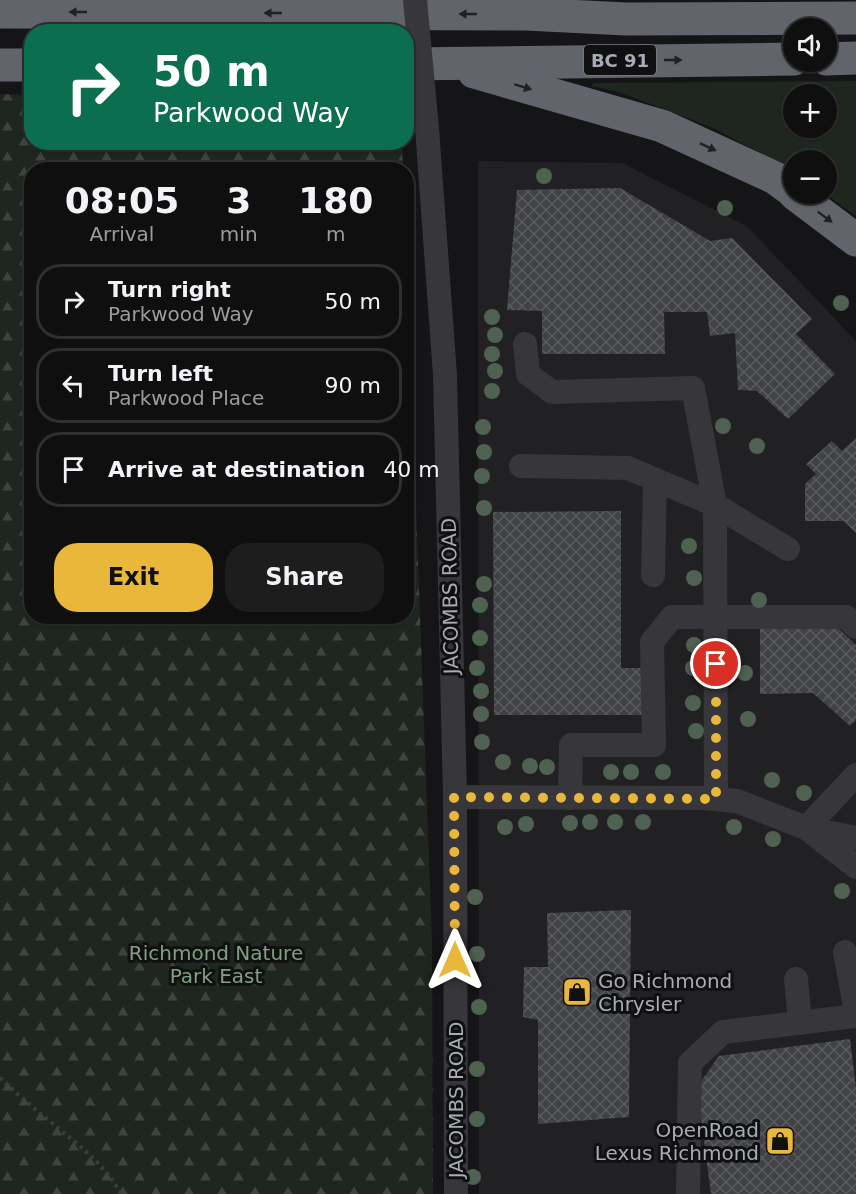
<!DOCTYPE html>
<html lang="en">
<head>
<meta charset="utf-8">
<style>
  :root { --surface:#100f10; --page:#1e1d1e; --text:#f1f3f6; --muted:#9c9c9f; --line:#302f30; --accent:#e9b739 }
  body { margin:0; font-family:"DejaVu Sans",sans-serif; background:var(--page); color:var(--text); height:100vh; display:flex; flex-direction:column; font-size:22px; white-space:nowrap }
  * { box-sizing:border-box; margin:0 }
  p { font-size:20px; color:var(--muted) }
  .icon { flex:none; width:33px; height:33px; fill:none; stroke:currentColor; stroke-width:2; stroke-linecap:round; stroke-linejoin:round }
  .map { position:relative; flex:1; overflow:hidden }
  .drawer { position:absolute; left:24px; top:162px; width:390px; height:462px; display:flex; flex-direction:column; background:var(--surface); border-radius:24px; box-shadow:0 2px 4px #0004,0 0 0 2px var(--line) }
  .drawer>* { flex:none }
  .hud { position:absolute; left:24px; top:24px; width:390px; height:126px; border-radius:24px; box-shadow:0 2px 4px #0004,0 0 0 2px var(--line); background:#0b6e4f; color:#fff; overflow:hidden }
  .controls { position:absolute; left:783px; top:18px; display:grid; gap:12px }
  .controls a { display:grid; place-items:center; width:54px; height:54px; border-radius:50%; background:var(--surface); box-shadow:0 2px 4px #0004,0 0 0 2px var(--line); font-size:30px }
  .pin { position:absolute; display:grid; place-items:center; width:51px; height:51px; color:#fff; margin:-26px; border:3px solid #fff; border-radius:50%; box-shadow:0 2px 6px #0007 }
  .me { position:absolute; width:66px; margin:-33px; rotate:0deg; stroke-linejoin:round; filter:drop-shadow(0 0 4px #0008) }
  .turn { display:flex; align-items:center; gap:21px; height:126px; padding:0 30px; font-size:27px }
  .turn .icon { width:78px; height:78px; stroke-width:2.5 }
  .turn b { display:block; font-size:42px; line-height:51px }
  .eta { display:flex; justify-content:space-evenly; align-items:center; height:102px; text-align:center }
  .eta b { font-size:36px; font-weight:700; line-height:42px }
  .action { display:flex; gap:12px; margin-top:auto; padding:12px 30px }
  .action a { flex:1; height:69px; border-radius:24px; background:var(--accent); color:#111; font-size:24px; font-weight:700; line-height:69px; text-align:center }
  .action a+a { background:var(--page); color:var(--text) }
  ul { padding:0; list-style:none }
  li { display:flex; align-items:center; gap:18px; height:75px; margin:0 12px 9px; padding:0 18px; border:3px solid var(--line); border-radius:24px }
  li div { flex:1 }
  li b { display:block; font-size:22px }
  li em { font-style:normal }
  .map>svg:first-child { display:block }
</style>
</head>
<body>
<div class="map">
<svg width="856" height="1194" viewBox="0 0 856 1194">
  <defs>
    <pattern id="forest-firs" width="22" height="20" patternUnits="userSpaceOnUse" patternTransform="scale(1.5)"><rect width="22" height="20" fill="#1f2620"/><path d="M5 1l3.5 6h-7zM16 11l3.5 6h-7z" fill="#3d433e"/></pattern>
    <pattern id="building-cross-hatch" width="8" height="8" patternUnits="userSpaceOnUse" patternTransform="scale(1.5)"><rect width="8" height="8" fill="#414246"/><path d="M0 0l8 8M0 8l8-8" fill="none" stroke="#5a5b5e"/></pattern>
  </defs>
  <rect width="100%" height="100%" fill="#151416"/>
  <polygon fill="#212123" points="478,161 622,163 747,226 856,341 856,1194 479,1194"/>
  <path fill="#1f2620" fill-rule="evenodd" d="M856,81V216L825,194L826,160H794L793,170L713,128L622,93L592,86L593,83ZM794,94H826V128H794Z"/>
  <polygon fill="url(#forest-firs)" points="0,94 31,95 32,142 402,143 403,169 32,170 32,616 406,616 407,262 432,942 433,1194 0,1194"/>
  <g fill="url(#building-cross-hatch)">
    <polygon points="620,188 710,241 732,238 812,319 796,334 835,374 788,419 757,391 738,390 735,333 710,336 707,312 664,312 665,354 542,354 542,311 507,310 517,190"/>
    <polygon points="856,438 856,533 844,521 805,521 805,484 816,474 806,464 832,441 842,451"/>
    <polygon points="621,511 621,668 643,668 643,715 494,715 493,512"/>
    <polygon points="760,629 839,629 856,645 856,720 850,726 813,693 760,694"/>
    <polygon points="631,910 629,1117 538,1124 538,1020 523,1017 524,967 548,967 547,913"/>
    <polygon points="850,1039 856,1088 856,1194 711,1194 697,1087 719,1056"/>
  </g>
  <g fill="none" stroke-linecap="round" stroke-linejoin="round">
    <path stroke="#3c3d42" stroke-width="4" stroke-dasharray="3 4.5" stroke-linecap="butt" d="M0,1078C15,1091 30,1106 46,1118C74,1142 103,1161 121,1194"/>
    <g stroke="#36363b" stroke-width="24">
      <polyline points="427,128 445,375 455,797 456,1194"/>
      <polyline points="525,344 528,374 552,392 693,388 715,505 716,799"/>
      <polyline points="521,466 628,468 715,505 788,549"/>
      <polyline points="653,575 655,480"/>
      <polyline points="455,797 702,798 737,801 806,828 856,838"/>
      <polyline points="570,798 571,745 654,745 652,642 672,617 846,617 856,627"/>
      <polyline points="806,828 856,775"/>
      <polyline points="810,831 856,867"/>
      <polyline points="845,952 856,1012"/>
      <polyline points="796,979 800,1023"/>
      <polyline points="688,1194 690,1063 723,1032 856,1016"/>
    </g>
    <g stroke="#62646c" stroke-width="33">
      <polyline points="0,12 526,14 626,19 856,18"/>
      <polyline points="826,59 856,58"/>
      <polyline points="406,64 794,59"/>
      <polyline points="0,65 32,65"/>
      <polyline points="474,72 662,126 775,178 794,192"/>
      <polyline points="795,194 856,240"/>
    </g>
    <polyline stroke="#36363b" stroke-width="24" points="415,0 427,128"/>
  </g>
  <g fill="#4f6151">
    <circle cx="544" cy="176" r="8"/>
    <circle cx="725" cy="208" r="8"/>
    <circle cx="841" cy="303" r="8"/>
    <circle cx="492" cy="317" r="8"/>
    <circle cx="495" cy="335" r="8"/>
    <circle cx="492" cy="354" r="8"/>
    <circle cx="495" cy="371" r="8"/>
    <circle cx="492" cy="391" r="8"/>
    <circle cx="723" cy="426" r="8"/>
    <circle cx="483" cy="427" r="8"/>
    <circle cx="757" cy="446" r="8"/>
    <circle cx="484" cy="452" r="8"/>
    <circle cx="482" cy="476" r="8"/>
    <circle cx="484" cy="508" r="8"/>
    <circle cx="689" cy="546" r="8"/>
    <circle cx="694" cy="578" r="8"/>
    <circle cx="484" cy="584" r="8"/>
    <circle cx="759" cy="600" r="8"/>
    <circle cx="480" cy="605" r="8"/>
    <circle cx="480" cy="638" r="8"/>
    <circle cx="694" cy="645" r="8"/>
    <circle cx="477" cy="668" r="8"/>
    <circle cx="693" cy="668" r="8"/>
    <circle cx="745" cy="673" r="8"/>
    <circle cx="481" cy="691" r="8"/>
    <circle cx="693" cy="703" r="8"/>
    <circle cx="481" cy="714" r="8"/>
    <circle cx="748" cy="719" r="8"/>
    <circle cx="696" cy="731" r="8"/>
    <circle cx="482" cy="742" r="8"/>
    <circle cx="503" cy="762" r="8"/>
    <circle cx="530" cy="766" r="8"/>
    <circle cx="547" cy="767" r="8"/>
    <circle cx="611" cy="772" r="8"/>
    <circle cx="631" cy="772" r="8"/>
    <circle cx="663" cy="772" r="8"/>
    <circle cx="772" cy="780" r="8"/>
    <circle cx="804" cy="793" r="8"/>
    <circle cx="590" cy="822" r="8"/>
    <circle cx="615" cy="822" r="8"/>
    <circle cx="643" cy="822" r="8"/>
    <circle cx="570" cy="823" r="8"/>
    <circle cx="526" cy="824" r="8"/>
    <circle cx="505" cy="827" r="8"/>
    <circle cx="734" cy="827" r="8"/>
    <circle cx="773" cy="839" r="8"/>
    <circle cx="842" cy="891" r="8"/>
    <circle cx="475" cy="897" r="8"/>
    <circle cx="477" cy="954" r="8"/>
    <circle cx="479" cy="1007" r="8"/>
    <circle cx="477" cy="1069" r="8"/>
    <circle cx="477" cy="1119" r="8"/>
    <circle cx="473" cy="1177" r="8"/>
  </g>
  <defs><path id="oneway-solid" d="M-6-.8H1V-3.2L6.5 0L1 3.2V.8H-6Z" transform="scale(1.5)"/></defs>
  <g fill="#202123">
    <use href="#oneway-solid" transform="translate(78 12) rotate(-180)"/>
    <use href="#oneway-solid" transform="translate(273 13) rotate(-180)"/>
    <use href="#oneway-solid" transform="translate(468 14) rotate(-180)"/>
    <use href="#oneway-solid" transform="translate(673 60)"/>
    <use href="#oneway-solid" transform="translate(523 87) rotate(17)"/>
    <use href="#oneway-solid" transform="translate(708 147) rotate(25)"/>
    <use href="#oneway-solid" transform="translate(825 217) rotate(37)"/>
  </g>
  <g fill="none" stroke-linecap="round" stroke-linejoin="round">
    <polyline stroke="#e9b739" stroke-width="10" stroke-dasharray="0 18" points="455,960 454,797 716,799 716,664"/>
  </g>
  <defs>
    <g id="shop-square" transform="scale(1.5)"><rect x="-9" y="-9" width="18" height="18" rx="4" fill="#e9b739" stroke="#101011"/><path d="M-5-2.5h2.3a2.7 3.5 0 0 1 5.4 0H5L5.5 6h-11ZM-1.5-2.5h3a1.5 2.3 0 0 0-3 0Z" fill="#111"/></g>
  </defs>
  <g fill-rule="evenodd">
    <use href="#shop-square" x="577" y="992"/>
    <use href="#shop-square" x="780" y="1141"/>
  </g>
  <g text-anchor="middle" dominant-baseline="central" stroke-width="6" stroke-linejoin="round" paint-order="stroke">
    <rect fill="#101011" stroke="#7a7c84" stroke-width="1.5" x="584" y="45" width="72" height="30" rx="4.5"/>
    <g font-size="18" font-weight="bold" fill="#a7abb6">
      <text x="620" y="60">BC 91</text>
    </g>
    <g font-size="20" fill="#a7abb6" stroke="#101011">
      <text transform="translate(450 596) rotate(-91)">JACOMBS ROAD</text>
      <text transform="translate(456 1100) rotate(-90)">JACOMBS ROAD</text>
    </g>
    <g font-size="20" fill="#7fa082" stroke="#101011">
      <text x="216" y="953">Richmond Nature<tspan x="216" dy="23">Park East</tspan></text>
    </g>
    <g font-size="20" fill="#a7abb6" stroke="#101011" text-anchor="start">
      <text x="598" y="981">Go Richmond<tspan x="598" dy="23">Chrysler</tspan></text>
      <text x="759" y="1130" text-anchor="end">OpenRoad<tspan x="759" dy="23">Lexus Richmond</tspan></text>
    </g>
  </g>
</svg>
<div class="controls">
<a><svg class="icon" aria-label="sound" viewBox="0 0 24 24"><path d="M4 9h4l5-4v14l-5-4H4zM17 9q2 3 0 6"/></svg></a>
<a>+</a>
<a>−</a>
</div>
<div class="pin" style="left:716px;top:664px;background:#d93025"><svg class="icon" aria-label="arrive" viewBox="0 0 24 24"><path d="M6 21V4h12l-3 4 3 4H6"/></svg></div>
<svg class="me" style="left:455px;top:960px" viewBox="-20 -20 40 40"><path d="M0-17L14 15 0 8-14 15z" fill="#e9b739" stroke="#fff" stroke-width="4"/></svg>
<div class="hud">
<div class="turn"><svg class="icon" aria-label="right" viewBox="0 0 24 24"><path d="M7 20v-9h11M14 6l5 5-5 5"/></svg><div><b>50 m</b>Parkwood Way</div></div>
</div>
<section class="drawer">
<div class="eta">
<div><b>08:05</b><p>Arrival</p></div>
<div><b>3</b><p>min</p></div>
<div><b>180</b><p>m</p></div>
</div>
<ul>
<li><svg class="icon" aria-label="right" viewBox="0 0 24 24"><path d="M7 20v-9h11M14 6l5 5-5 5"/></svg><div><b>Turn right</b><p>Parkwood Way</p></div><em>50 m</em></li>
<li><svg class="icon" aria-label="left" viewBox="0 0 24 24"><path d="M17 20v-9H6M10 6l-5 5 5 5"/></svg><div><b>Turn left</b><p>Parkwood Place</p></div><em>90 m</em></li>
<li><svg class="icon" aria-label="arrive" viewBox="0 0 24 24"><path d="M6 21V4h12l-3 4 3 4H6"/></svg><div><b>Arrive at destination</b></div><em>40 m</em></li>
</ul>
<div class="action"><a>Exit</a><a>Share</a></div>
</section>
</div>
</body>
</html>
